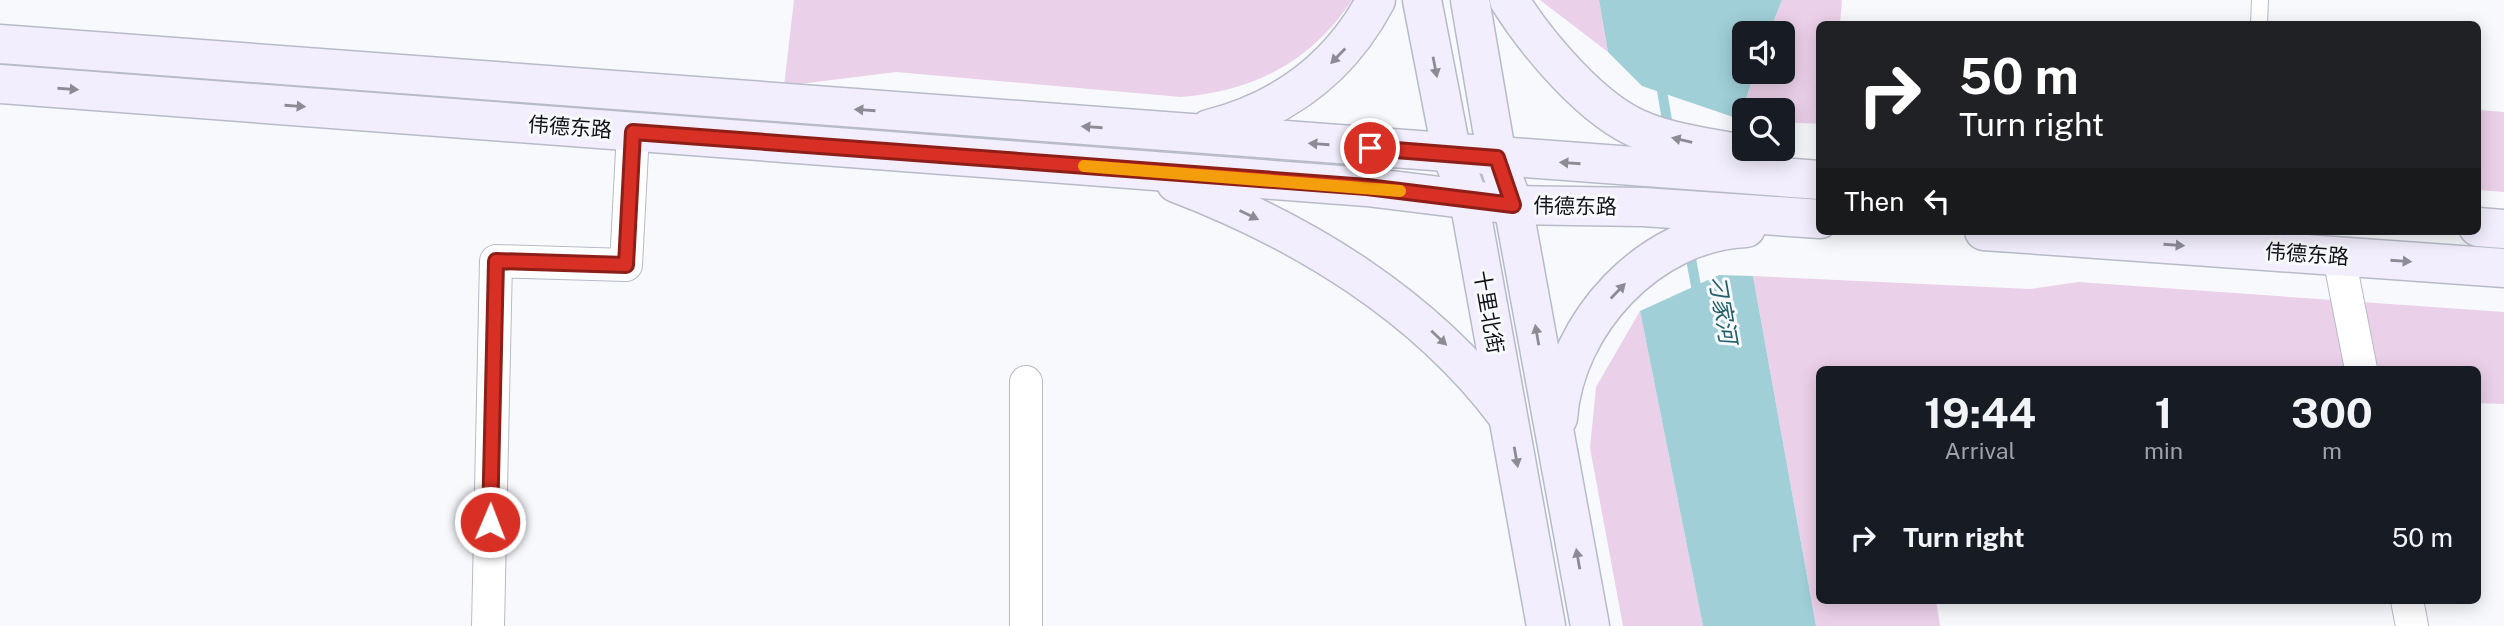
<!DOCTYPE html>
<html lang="en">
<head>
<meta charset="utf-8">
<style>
  :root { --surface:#171b24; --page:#242831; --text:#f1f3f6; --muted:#9ea1a6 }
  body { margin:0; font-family:"Public Sans","Noto Sans SC",sans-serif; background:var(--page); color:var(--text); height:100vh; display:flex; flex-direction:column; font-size:26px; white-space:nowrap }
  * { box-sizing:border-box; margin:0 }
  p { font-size:23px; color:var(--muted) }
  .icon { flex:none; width:38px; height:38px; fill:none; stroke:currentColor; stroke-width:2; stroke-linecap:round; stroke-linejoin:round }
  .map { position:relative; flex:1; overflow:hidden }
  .panel { position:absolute; left:1816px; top:366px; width:665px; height:238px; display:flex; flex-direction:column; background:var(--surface); border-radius:10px; box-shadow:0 4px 18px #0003 }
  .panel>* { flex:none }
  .guide { position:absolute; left:1816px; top:21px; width:665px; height:214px; border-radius:10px; box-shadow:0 4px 18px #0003; background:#202124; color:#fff; overflow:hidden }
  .buttons { position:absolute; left:1732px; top:21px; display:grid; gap:14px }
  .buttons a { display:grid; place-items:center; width:63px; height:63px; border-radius:10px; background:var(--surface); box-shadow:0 4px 18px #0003; font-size:35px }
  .pin { position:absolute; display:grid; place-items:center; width:60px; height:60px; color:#fff; margin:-30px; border:4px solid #fff; border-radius:50%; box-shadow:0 2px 7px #0007 }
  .me { position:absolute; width:77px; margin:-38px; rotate:1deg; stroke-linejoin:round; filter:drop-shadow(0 0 5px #0008) }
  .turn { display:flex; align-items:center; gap:24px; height:147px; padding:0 28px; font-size:32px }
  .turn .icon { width:91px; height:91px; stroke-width:2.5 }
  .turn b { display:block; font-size:49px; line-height:60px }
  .then { display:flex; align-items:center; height:66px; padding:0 28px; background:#0003; gap:14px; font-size:26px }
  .eta { display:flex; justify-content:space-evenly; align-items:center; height:119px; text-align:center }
  .eta b { font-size:42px; font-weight:700; line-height:49px }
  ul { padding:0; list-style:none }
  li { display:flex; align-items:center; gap:21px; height:105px; padding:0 28px }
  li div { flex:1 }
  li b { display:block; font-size:26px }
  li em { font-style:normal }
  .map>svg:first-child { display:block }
</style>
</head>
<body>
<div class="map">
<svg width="2504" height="626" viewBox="0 0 2504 626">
  <rect width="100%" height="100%" fill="#f7f9fd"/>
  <g fill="#ebd0e9">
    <path d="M794,0H1352C1311,62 1254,91 1181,97L896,72L784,86Z"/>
    <polygon points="1540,0 1599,0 1608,52"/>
    <polygon points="1782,0 1842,0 1840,24 1820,24 1820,124 1783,122 1783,110 1745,110 1745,119 1739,119 1755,72 1783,72 1783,33 1769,33"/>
    <polygon points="2478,110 2504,112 2504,192 2478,190"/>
    <polygon points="1753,276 2030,289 2078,282 2504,312 2504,404 2478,403 2478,369 1820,369 1820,600 1936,600 1940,626 1816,626"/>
    <polygon points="1640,311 1703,626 1623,626 1590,448 1596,387"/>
  </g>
  <g fill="#a0cfd8">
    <polygon points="1599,0 1782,0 1769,33 1745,33 1745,72 1755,72 1739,119 1642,86 1608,52"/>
    <polygon points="1719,275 1753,276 1816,626 1703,626 1640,311"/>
  </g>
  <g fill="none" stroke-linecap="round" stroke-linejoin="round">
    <g stroke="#a0cfd8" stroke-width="10">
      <polyline points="1660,79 1669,132"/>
      <polyline points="1689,248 1698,297"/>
    </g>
    <g stroke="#b7bbc7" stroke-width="18">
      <polyline id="lane" points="2259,24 2260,0"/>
    </g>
    <g stroke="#b7bbc7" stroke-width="34">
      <g id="street">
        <polyline points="2339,257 2361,369"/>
        <polyline points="1026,382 1026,626"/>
        <polyline points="2407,600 2412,626"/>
        <polyline points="488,626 496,261 626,265 633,132"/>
      </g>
    </g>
    <g stroke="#b7bbc7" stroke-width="41">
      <g id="secondary">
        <polyline points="1422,0 1452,155 1469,200 1546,626"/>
        <polyline points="1470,0 1497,158 1513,205 1590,626"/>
        <path d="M1509,0C1537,44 1593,112 1643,131C1675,144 1719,149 1753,156"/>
        <polyline points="0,44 1820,180"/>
        <polyline points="0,84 1367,187 1513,205 1643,207 1820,219"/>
        <path d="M1209,129C1284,110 1340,68 1376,0"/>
        <path d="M1176,183C1302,231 1424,305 1506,414"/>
        <polyline points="2478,227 2504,229"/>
        <polyline points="1984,231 2504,268"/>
        <path d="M1558,418C1565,323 1650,232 1746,228"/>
      </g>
    </g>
    <use href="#lane" stroke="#fff" stroke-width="16"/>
    <use href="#street" stroke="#fff" stroke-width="32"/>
    <use href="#secondary" stroke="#f2eefd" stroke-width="38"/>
  </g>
  <defs><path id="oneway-solid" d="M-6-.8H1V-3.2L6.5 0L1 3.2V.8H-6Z" transform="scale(1.75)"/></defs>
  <g fill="#8d8b95">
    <use href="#oneway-solid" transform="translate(1338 56) rotate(134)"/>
    <use href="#oneway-solid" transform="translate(1435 67) rotate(79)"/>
    <use href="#oneway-solid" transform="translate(68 89) rotate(4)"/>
    <use href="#oneway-solid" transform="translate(295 106) rotate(4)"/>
    <use href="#oneway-solid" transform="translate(865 110) rotate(-176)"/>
    <use href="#oneway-solid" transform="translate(1092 127) rotate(-176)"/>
    <use href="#oneway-solid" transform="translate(1682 140) rotate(-167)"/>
    <use href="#oneway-solid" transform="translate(1319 144) rotate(-176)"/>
    <use href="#oneway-solid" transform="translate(1570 163) rotate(-176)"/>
    <use href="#oneway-solid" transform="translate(1249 215) rotate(26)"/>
    <use href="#oneway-solid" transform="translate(2174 245) rotate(4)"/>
    <use href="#oneway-solid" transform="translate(2401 261) rotate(4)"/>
    <use href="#oneway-solid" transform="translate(1618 291) rotate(-46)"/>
    <use href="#oneway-solid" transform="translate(1537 335) rotate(-100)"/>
    <use href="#oneway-solid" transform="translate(1439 338) rotate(43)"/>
    <use href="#oneway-solid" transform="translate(1516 457) rotate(80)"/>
    <use href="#oneway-solid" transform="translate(1578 559) rotate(-100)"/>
  </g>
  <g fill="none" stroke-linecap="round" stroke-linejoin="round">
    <g stroke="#8d1f18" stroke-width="18">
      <polyline id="route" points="490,522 496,261 626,265 633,132 1367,187 1513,205 1497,158 1370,148"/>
    </g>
    <use href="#route" stroke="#d93025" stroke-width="12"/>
    <polyline stroke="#f59e0b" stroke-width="12" points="1084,166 1400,191"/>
  </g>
  <g text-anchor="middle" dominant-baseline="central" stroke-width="6" stroke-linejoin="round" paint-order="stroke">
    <g font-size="21" fill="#111216" stroke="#f7f9fd">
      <text transform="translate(570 127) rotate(4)">伟德东路</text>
      <text transform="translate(1575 206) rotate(1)">伟德东路</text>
      <text transform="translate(2307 254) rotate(4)">伟德东路</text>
      <text transform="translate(1489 312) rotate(80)">十里北街</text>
    </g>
    <g font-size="23" font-style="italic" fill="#21606a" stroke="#f7f9fd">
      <text transform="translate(1723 309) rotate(80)">刁家河</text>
    </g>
  </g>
</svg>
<div class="buttons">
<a><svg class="icon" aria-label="sound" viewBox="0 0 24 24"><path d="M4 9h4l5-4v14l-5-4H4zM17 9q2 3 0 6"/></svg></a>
<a><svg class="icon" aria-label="search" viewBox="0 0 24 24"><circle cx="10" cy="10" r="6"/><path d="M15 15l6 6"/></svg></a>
</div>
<div class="pin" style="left:1370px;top:148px;background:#d93025"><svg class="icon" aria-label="arrive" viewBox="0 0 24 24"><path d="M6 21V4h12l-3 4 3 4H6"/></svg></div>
<svg class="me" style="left:490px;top:522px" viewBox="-20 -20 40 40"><circle r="17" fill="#d93025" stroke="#fff" stroke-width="3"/><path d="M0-11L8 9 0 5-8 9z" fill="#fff"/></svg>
<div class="guide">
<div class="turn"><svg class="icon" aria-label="right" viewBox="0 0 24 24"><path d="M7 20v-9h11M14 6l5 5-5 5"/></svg><div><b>50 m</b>Turn right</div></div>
<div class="then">Then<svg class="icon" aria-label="left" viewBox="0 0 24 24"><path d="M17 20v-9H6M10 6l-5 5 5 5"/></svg></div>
</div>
<section class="panel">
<div class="eta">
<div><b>19:44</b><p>Arrival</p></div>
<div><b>1</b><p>min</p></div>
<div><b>300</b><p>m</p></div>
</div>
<ul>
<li><svg class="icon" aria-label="right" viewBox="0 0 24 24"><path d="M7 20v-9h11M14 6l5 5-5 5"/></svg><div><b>Turn right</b></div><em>50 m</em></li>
</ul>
</section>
</div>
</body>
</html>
